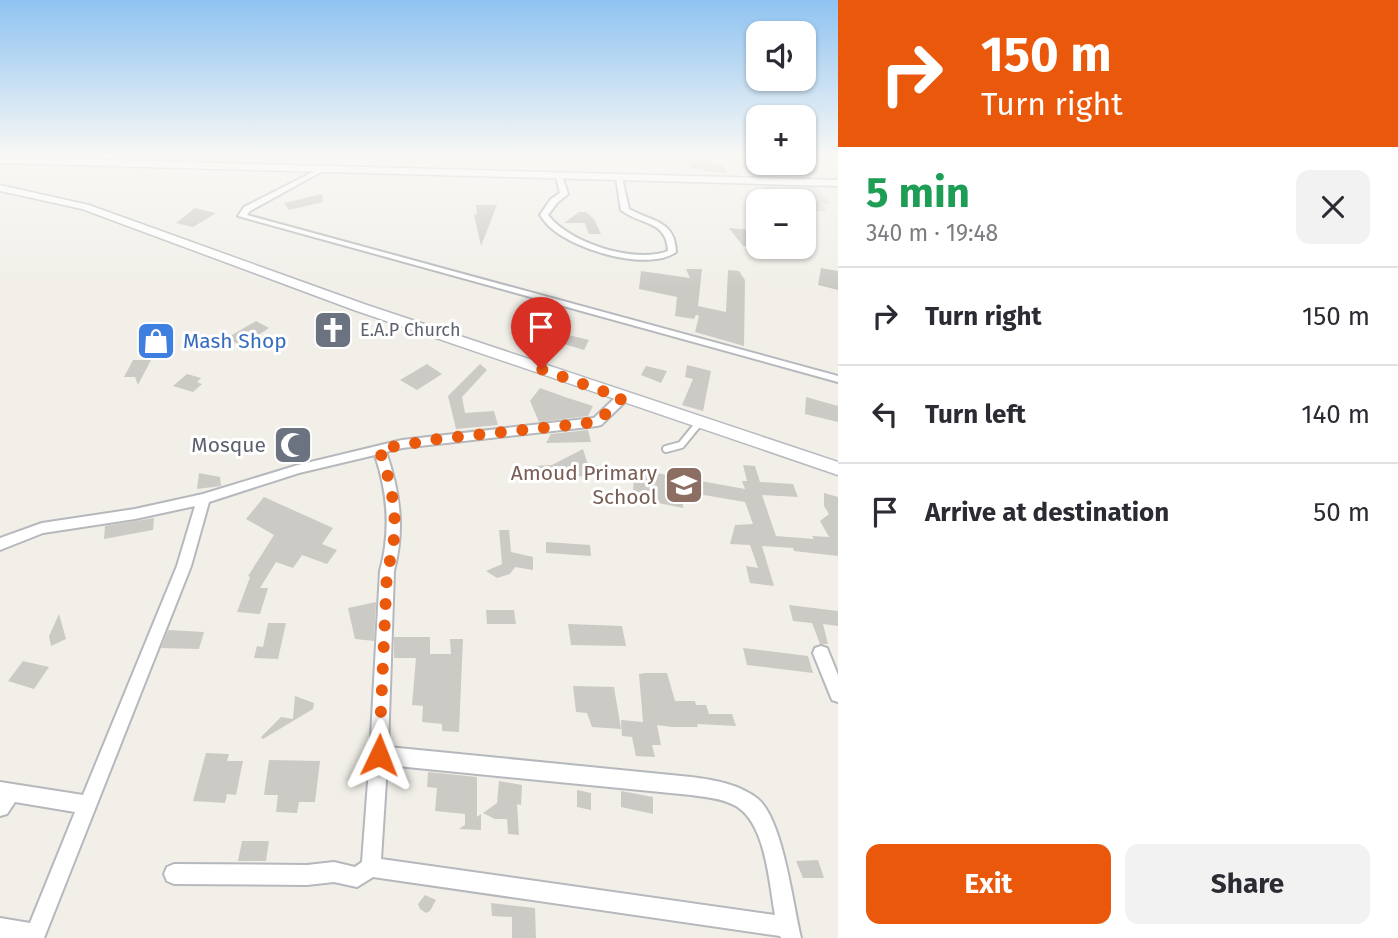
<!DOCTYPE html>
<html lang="en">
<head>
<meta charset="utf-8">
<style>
  :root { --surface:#fff; --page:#f2f2f3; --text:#2b2b33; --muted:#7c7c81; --line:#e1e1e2; --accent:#ea580c }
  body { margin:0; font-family:"Fira Sans",sans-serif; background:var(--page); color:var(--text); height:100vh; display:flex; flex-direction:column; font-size:26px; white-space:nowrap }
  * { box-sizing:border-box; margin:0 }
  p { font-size:23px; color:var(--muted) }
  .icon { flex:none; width:38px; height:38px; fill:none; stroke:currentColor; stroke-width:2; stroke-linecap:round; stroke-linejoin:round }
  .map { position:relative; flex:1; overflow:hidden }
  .details { display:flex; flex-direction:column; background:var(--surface); width:560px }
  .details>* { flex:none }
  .hud { background:#ea580c; color:#fff; overflow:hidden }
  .buttons { position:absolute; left:746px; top:21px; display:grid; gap:14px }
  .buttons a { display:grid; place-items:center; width:70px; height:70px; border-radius:14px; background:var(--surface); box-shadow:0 2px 5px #0004; font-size:35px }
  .pin { position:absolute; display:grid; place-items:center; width:60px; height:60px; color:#fff; margin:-72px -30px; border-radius:50% 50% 50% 0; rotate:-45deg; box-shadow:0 0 7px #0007 }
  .pin .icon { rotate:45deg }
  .me { position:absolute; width:77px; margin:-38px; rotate:2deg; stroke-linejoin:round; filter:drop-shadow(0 0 5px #0008) }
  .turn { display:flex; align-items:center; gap:24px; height:147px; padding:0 28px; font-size:32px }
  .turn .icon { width:91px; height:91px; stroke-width:2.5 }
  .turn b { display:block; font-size:49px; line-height:60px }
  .round { display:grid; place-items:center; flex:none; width:74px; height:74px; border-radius:14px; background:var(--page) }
  .headline { display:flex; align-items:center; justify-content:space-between; height:119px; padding:0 28px }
  h1 { font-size:42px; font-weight:700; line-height:52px; color:#1e9e55 }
  .primary-button { display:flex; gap:14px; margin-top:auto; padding:14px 28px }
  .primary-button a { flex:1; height:80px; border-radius:14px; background:var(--accent); color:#fff; font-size:28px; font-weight:700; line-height:80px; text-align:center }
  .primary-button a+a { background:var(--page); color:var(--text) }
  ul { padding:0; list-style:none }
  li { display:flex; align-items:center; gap:21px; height:98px; padding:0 28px; border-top:2px solid var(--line) }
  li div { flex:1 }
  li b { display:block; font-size:26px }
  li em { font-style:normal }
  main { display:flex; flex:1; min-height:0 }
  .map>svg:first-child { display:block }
</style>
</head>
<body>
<main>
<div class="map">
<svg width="838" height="938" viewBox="0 0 838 938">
  <rect width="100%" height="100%" fill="#f1efe8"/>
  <polygon fill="#e0deda" points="762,184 814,185 830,204 822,204 826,211 803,211 803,201 776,201"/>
  <g fill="#cccac5">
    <polygon points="685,156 705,156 709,163 723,166 728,174 691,169"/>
    <polygon points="322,194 323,202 289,210 284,203"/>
    <polygon points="476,205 497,205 481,246 474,215 477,214"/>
    <polygon points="195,208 216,213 193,227 176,223"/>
    <polygon points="579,212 586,212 594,219 601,234 589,234 585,223 564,223"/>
    <polygon points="729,228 754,230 758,235 758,246 743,246"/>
    <polygon points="821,268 838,271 838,290 818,285"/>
    <polygon points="686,269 702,269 698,306 726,312 728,270 739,271 745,280 744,346 695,332 699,316 696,315 694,319 675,316 677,297 639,289 641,271 690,278"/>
    <polygon points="256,321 269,328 241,346 227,338"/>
    <polygon points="560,333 589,340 584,350 554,341"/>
    <polygon points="133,360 151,360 138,385 135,377 124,377"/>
    <polygon points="427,364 442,374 417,390 400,380"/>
    <polygon points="480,364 487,370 462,397 465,413 494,411 498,425 456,429 448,396"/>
    <polygon points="687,365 711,371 703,411 682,405 693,379 685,377"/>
    <polygon points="646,366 667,371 661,383 641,375"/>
    <polygon points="187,374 201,378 197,382 202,384 193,392 173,386"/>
    <polygon points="540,388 568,398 593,406 588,416 539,422 530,401"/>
    <polygon points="806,397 838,406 838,422 805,414"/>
    <polygon points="588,430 591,442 546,443 551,434"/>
    <polygon points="303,435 307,448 298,450 296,454 291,452 283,454 279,441"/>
    <polygon points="583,449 588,465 597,465 600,476 535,477 533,466 552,465"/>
    <polygon points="743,465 755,466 760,482 793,484 798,497 762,495 776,536 814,539 812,536 829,537 820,521 829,514 824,506 824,493 838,497 838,556 794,551 793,548 762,546 774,586 750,583 746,566 758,568 750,545 730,544 735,525 753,524 745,502 692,493 693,503 683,502 683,508 633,498 634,469 745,489 742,481 747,481"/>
    <polygon points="199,473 220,477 221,486 197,489"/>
    <polygon points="264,497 333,528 322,544 337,550 327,564 302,555 293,568 276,562 260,588 268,588 260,614 237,612 250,577 248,576 274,535 246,519"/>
    <polygon points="154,518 153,530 104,539 105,526"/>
    <polygon points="499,530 509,530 511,552 533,557 533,570 515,567 510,574 497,578 486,571 502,564"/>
    <polygon points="546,542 590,545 591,556 546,553"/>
    <polygon points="376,602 374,641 355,639 348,608"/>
    <polygon points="789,605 838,611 838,626 823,624 828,644 820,644 812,623 793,621"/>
    <polygon points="486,610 514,610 516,624 487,624"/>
    <polygon points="59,614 66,639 51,646 49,636"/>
    <polygon points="268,623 286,623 278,659 254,658 257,646 263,647"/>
    <polygon points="568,624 622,626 626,646 571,645"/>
    <polygon points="168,630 204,632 199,649 161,648"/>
    <polygon points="394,637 430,637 430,654 451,654 450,639 463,639 459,732 442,731 442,724 422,722 423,706 412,705 416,658 394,658"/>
    <polygon points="743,648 808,656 813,673 747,665"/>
    <polygon points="23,661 49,667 34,689 8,681"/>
    <polygon points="645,673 667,673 675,701 695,701 696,705 706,705 709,714 732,714 736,726 697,724 698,727 672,727 657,725 661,745 652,745 655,757 636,756 632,737 622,736 621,720 643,722 639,674"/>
    <polygon points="573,686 614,687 621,729 592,727 587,713 576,712"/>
    <polygon points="295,696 314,703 313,709 263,739 261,737 281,717 293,719"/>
    <polygon points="206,753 229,754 227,761 243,761 236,795 227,794 225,803 193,801"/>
    <polygon points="269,760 320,761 315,802 299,802 297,813 276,812 278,795 264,795"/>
    <polygon points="428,772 477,777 477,817 481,814 481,830 459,829 465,825 465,814 435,811 437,788 427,787"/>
    <polygon points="499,781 522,785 521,805 517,804 519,835 508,834 507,819 495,819 483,813 497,803"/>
    <polygon points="577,790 591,793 591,810 577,807"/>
    <polygon points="621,791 653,797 653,814 621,807"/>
    <polygon points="242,841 269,841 266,861 238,861"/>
    <polygon points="818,860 824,878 803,878 796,861"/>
    <polygon points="425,895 436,900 430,911 426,913 420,909 418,904"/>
    <polygon points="491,903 535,908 536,938 512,938 512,917 492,916"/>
  </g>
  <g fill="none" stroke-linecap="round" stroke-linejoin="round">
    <g stroke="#b5b8bc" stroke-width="10">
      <polyline id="lane" points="666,449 681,445 699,423"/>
    </g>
    <g stroke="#b5b8bc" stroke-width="4">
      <g id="street">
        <polygon points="321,168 326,169 250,211 247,215 838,376 838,382 238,216 244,207"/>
        <path d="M559,174L562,176L568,194L557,203L548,215C569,243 635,264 668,251C667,220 640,225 621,210L616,178L619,176L622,178L629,209C652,222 675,220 676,252C647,272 576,250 551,228C546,224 543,219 540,215L551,199L560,193L556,176Z"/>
        <path d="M622,394L626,395L627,398L626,401L601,425L597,426L402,448L386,452C400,492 405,529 394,571L388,747L691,777C714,780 739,784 758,799C783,820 793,905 801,938H781L780,936L373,877L357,887L334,882L307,885L174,884L167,881L164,874L167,867L174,864L307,865L334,862L355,867L362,862L370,755L380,571C391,531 388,494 375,455L299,473L209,502L191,566L44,938H0V918L30,923L75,812L15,802L7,814L0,816V782L83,795L177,566L195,506L135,519L43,533L0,550V538L42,523L135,509L203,494L298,465L402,440L594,418L618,395ZM387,765L691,795C705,797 721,798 734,805C766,821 769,883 775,915L381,859Z"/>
        <polygon points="821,646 827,648 838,675 838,702 832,700 813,653 815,648"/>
      </g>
    </g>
    <g stroke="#b6babf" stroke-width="3">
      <g id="secondary">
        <polygon points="0,157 838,180 838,186 0,163"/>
        <polygon points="0,185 89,205 364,304 838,462 838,475 354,310 82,209 0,191"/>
      </g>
    </g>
    <use href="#lane" stroke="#fff" stroke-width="6"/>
    <use href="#street" fill="#fff" fill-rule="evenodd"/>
    <use href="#secondary" fill="#fff" fill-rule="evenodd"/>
  </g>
  <linearGradient id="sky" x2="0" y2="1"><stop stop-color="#8fc3f1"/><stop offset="0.54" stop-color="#f9f8f5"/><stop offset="1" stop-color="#f9f8f5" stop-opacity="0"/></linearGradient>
  <rect width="838" height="287" fill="url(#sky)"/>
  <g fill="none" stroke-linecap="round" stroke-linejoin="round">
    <path stroke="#ea580c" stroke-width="12" stroke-dasharray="0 21.6" d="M379,755L387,571C401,528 394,490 379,449L438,439L597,422L622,398L541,369"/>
  </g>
  <defs>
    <g id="church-square" transform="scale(2.0125)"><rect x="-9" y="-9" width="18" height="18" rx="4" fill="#6b7280" stroke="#fff"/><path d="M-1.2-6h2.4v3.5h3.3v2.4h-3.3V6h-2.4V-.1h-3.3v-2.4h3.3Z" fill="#fff"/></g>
    <g id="shop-square" transform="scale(2.0125)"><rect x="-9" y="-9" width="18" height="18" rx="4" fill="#3f7fe0" stroke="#fff"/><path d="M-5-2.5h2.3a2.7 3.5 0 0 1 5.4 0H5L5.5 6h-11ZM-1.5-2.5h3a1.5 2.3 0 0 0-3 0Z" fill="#fff"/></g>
    <g id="mosque-square" transform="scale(2.0125)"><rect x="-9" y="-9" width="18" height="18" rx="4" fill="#6b7280" stroke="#fff"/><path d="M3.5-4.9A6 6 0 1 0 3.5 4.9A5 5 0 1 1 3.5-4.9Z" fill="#fff"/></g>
    <g id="school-square" transform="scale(2.0125)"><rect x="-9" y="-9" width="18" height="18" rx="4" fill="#8d6e63" stroke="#fff"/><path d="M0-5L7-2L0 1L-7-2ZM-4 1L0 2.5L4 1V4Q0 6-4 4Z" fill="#fff"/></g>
  </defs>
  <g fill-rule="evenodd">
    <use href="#church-square" x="333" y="330"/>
    <use href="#shop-square" x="156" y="341"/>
    <use href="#mosque-square" x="293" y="445"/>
    <use href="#school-square" x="684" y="485"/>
  </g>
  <g text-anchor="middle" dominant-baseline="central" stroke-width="6" stroke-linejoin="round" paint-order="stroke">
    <g font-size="18" fill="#5b616d" stroke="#fff" text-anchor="start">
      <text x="360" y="330">E.A.P Church</text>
    </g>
    <g font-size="21" fill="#366cbe" stroke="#fff" text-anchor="start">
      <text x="183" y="341">Mash Shop</text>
    </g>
    <g font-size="21" fill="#5b616d" stroke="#fff" text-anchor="end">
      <text x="266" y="445">Mosque</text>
    </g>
    <g font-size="21" fill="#785e54" stroke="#fff" text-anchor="end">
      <text x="657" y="473">Amoud Primary<tspan x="657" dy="24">School</tspan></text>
    </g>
  </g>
</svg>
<div class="buttons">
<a><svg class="icon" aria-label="sound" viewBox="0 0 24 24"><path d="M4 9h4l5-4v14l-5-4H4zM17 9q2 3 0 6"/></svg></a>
<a>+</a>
<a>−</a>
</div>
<div class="pin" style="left:541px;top:369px;background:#d93025"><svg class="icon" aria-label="arrive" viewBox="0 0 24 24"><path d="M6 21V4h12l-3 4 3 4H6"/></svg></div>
<svg class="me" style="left:379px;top:755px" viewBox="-20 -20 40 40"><path d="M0-17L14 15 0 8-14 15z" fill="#ea580c" stroke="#fff" stroke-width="4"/></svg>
</div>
<section class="details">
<div class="hud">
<div class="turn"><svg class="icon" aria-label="right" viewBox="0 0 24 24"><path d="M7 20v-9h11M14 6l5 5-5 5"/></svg><div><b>150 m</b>Turn right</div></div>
</div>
<div class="headline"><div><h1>5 min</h1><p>340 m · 19:48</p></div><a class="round"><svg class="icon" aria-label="close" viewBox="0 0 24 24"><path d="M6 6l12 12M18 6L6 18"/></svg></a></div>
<ul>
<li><svg class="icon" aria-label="right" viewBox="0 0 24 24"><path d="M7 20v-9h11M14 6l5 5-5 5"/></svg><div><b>Turn right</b></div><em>150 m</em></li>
<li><svg class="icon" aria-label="left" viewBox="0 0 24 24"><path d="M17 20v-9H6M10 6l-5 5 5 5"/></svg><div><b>Turn left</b></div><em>140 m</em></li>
<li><svg class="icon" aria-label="arrive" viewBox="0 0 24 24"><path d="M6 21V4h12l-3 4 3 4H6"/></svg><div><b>Arrive at destination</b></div><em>50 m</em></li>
</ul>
<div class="primary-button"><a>Exit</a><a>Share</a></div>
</section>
</main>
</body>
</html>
